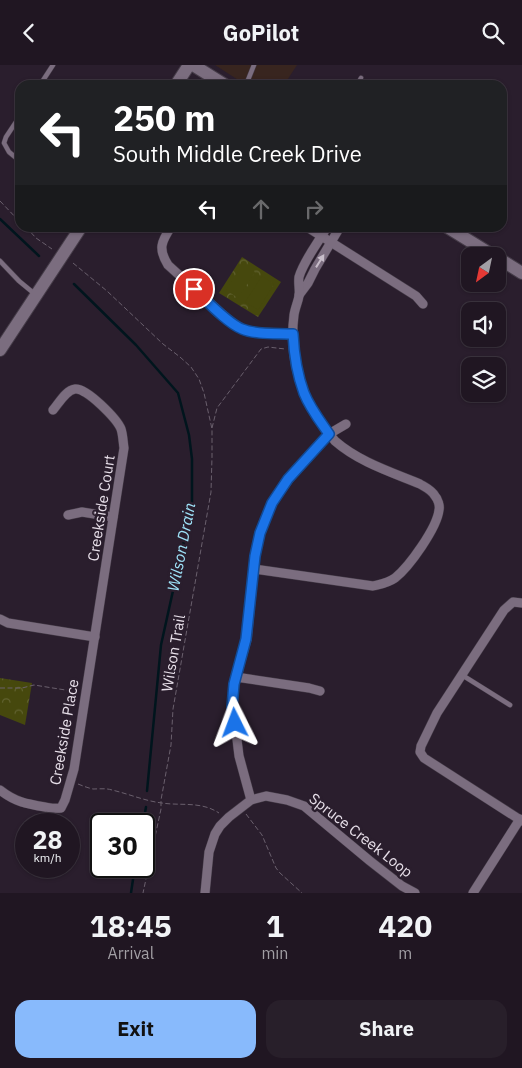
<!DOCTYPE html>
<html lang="en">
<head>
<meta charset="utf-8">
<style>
  :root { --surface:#201622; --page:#281f2a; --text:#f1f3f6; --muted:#a29fa5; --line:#3d3540; --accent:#88bafc }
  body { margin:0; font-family:"IBM Plex Sans",sans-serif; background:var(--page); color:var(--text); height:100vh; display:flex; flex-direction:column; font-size:19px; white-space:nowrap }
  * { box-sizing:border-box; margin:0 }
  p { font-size:16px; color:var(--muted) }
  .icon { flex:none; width:28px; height:28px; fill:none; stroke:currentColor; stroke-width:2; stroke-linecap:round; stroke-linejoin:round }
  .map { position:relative; height:828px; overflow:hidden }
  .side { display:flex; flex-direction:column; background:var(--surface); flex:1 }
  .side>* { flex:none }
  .banner { position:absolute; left:15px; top:15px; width:492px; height:152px; border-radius:15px; box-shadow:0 1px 4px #0004,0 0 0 1px var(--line); background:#202124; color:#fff; overflow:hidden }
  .needle { width:32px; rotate:213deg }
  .tools { position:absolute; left:461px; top:182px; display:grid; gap:10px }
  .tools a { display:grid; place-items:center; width:45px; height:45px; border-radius:10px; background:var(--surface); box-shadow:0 1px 4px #0004,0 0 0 1px var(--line); font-size:25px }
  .speed { position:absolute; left:15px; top:748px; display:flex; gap:10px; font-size:25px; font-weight:700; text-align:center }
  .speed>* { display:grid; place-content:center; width:65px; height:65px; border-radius:50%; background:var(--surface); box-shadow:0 1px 4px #0004,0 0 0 1px var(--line); line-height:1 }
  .speed small { font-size:12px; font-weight:400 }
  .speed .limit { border:2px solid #111; border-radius:8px; background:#fff; color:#111 }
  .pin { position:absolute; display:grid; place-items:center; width:42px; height:42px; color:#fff; margin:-21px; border:2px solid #fff; border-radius:50%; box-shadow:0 1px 5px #0007 }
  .me { position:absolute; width:55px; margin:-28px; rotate:357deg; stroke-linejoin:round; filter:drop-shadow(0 0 4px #0008) }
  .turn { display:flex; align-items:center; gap:18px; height:105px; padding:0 15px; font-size:22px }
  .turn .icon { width:65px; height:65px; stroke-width:2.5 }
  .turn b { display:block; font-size:35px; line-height:42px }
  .lanes { display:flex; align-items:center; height:48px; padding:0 15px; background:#0003; justify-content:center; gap:25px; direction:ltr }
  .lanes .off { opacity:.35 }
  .eta { display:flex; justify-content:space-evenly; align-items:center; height:85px; text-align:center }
  .eta b { font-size:30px; font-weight:800; line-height:35px }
  .cta { display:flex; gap:10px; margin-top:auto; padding:10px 15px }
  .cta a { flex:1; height:58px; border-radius:15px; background:var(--accent); color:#111; font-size:20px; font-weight:800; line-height:58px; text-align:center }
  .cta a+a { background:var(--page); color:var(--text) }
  header { display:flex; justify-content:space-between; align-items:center; height:65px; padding:0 15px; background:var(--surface); font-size:22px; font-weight:800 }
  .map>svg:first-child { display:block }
</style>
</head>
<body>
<header><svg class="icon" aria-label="back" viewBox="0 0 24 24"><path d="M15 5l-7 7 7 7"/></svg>GoPilot<svg class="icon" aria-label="search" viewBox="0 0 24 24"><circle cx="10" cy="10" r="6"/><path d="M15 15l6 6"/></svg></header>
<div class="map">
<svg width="522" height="828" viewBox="0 0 522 828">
  <defs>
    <pattern id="park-crowns" width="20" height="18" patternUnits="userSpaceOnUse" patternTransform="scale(1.25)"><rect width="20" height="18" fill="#46480d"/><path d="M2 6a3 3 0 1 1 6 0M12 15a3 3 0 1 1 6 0" fill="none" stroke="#616230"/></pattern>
  </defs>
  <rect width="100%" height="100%" fill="#2a1e2d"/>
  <polygon fill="#38251f" points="215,0 297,0 284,20 246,20"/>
  <g fill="url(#park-crowns)">
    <polygon points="242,192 281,217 258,252 219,228"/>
    <polygon points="0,613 32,618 25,660 0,650"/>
  </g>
  <g fill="#46480d">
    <polygon points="243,199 255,207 238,233 226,225"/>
    <polygon points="262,211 274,219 258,245 245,237"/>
  </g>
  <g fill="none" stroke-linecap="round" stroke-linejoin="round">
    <g stroke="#00151d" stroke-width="2.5">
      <polyline points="0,154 39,191"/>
      <polyline points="74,219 136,280 178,328 189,370 192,394 192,440 161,580 147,726"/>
      <polyline points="143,759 146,742"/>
      <polyline points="131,828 135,801"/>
    </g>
    <g stroke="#453c48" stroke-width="5.5">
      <g id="lane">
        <polyline points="40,20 53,0"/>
        <polyline points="246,20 254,0"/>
        <polyline points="357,20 361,13"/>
        <polyline points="20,51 6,72 4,78 9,87 20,96"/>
        <polyline points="0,196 19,216 36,230"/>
        <polyline points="462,610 510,640"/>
      </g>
    </g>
    <g stroke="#453c48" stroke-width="10">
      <g id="street">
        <path d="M171,162C161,177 158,184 168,200L232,258L242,264L252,267L293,269"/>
        <polyline points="307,162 416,231 423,239"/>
        <polyline points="299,230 308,218 315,204 340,162"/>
        <polyline points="68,450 82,447 113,452"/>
        <path d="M254,504L373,521C381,519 388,518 395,513C409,502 437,463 439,445C440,441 438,434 435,431C432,425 425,422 420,419C391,407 359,397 335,376C330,370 326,364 321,358C299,326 289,289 294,250C295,243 298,237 299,231C300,225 298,218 299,212C304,195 318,178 327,162"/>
        <polyline points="522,538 513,537 504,545 437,648 421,681 420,687 424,693 522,756"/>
        <polyline points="0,554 8,558 95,572"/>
        <polyline points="236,612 309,623 320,626"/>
        <path d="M0,725C15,737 27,739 45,742C51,743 55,744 61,743L65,735L74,704L124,383C123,377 123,370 121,364C117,354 86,322 75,324C66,325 59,338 53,345"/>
        <polyline points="251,735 239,691 233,642 234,619 247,574 255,491 260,468 272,438 289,414 329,369 346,359"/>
        <polyline points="205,828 209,787 215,769 220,761 229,752 251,735 266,731 287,735 304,741 370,796 402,821 415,828"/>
        <polyline points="473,828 520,754"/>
      </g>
    </g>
    <g stroke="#453c48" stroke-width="14">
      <g id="secondary">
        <polyline points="193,0 225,20"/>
        <polyline points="176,20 189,0"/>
        <polyline points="447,162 494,191"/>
        <polyline points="498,193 522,208"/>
        <polyline points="0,285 81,162"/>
      </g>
    </g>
    <g stroke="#6a606d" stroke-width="1" stroke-dasharray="5 2.5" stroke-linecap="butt">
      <polyline points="0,136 20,157"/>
      <polyline points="26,162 36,173 52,184"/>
      <polyline points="73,198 107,226 163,279 180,292 191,302 199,314 204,328 212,364 212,392 211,427 173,644 171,680 161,735 161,744 143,828"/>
      <polyline points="212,363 217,343 261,284 268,282 285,284"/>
      <polyline points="0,623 22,623 34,620 78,627"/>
      <path d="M78,719C83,721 88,723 93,724C99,724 106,723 112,725C129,729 145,736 162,738C181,741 201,736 219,748"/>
      <polyline points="246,749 262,770 276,803 280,808 302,828"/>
    </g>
    <use href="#lane" stroke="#7b6d7f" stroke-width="4.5"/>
    <use href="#street" stroke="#7b6d7f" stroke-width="9"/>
    <use href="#secondary" stroke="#7b6d7f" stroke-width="12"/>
  </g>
  <defs><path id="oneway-solid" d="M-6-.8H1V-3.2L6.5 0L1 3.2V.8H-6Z" transform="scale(1.25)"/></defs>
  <use fill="#c7bdc9" href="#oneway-solid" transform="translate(320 196) rotate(-58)"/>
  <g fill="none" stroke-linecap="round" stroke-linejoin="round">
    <g stroke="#114b97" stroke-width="12">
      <path id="route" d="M194,224C206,235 227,258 242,264C256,270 278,268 293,269C294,289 297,309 304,328C310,343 320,356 329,369L288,414L272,438L260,468L255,491L246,574L234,619L232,642L235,658"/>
    </g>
    <use href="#route" stroke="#1a73e8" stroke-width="9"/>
  </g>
  <g text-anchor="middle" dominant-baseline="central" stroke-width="5" stroke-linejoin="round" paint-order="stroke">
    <g font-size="15" fill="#e7dfe9" stroke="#2a1e2d">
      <text transform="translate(101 443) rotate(-81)">Creekside Court</text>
      <text transform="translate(173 588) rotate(-80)">Wilson Trail</text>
      <text transform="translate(64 667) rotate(-80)">Creekside Place</text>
      <text transform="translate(361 770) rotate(38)">Spruce Creek Loop</text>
    </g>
    <g font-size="16" font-style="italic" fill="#9ee2f8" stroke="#2a1e2d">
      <text transform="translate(181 482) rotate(-79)">Wilson Drain</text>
    </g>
  </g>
</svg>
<div class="tools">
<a><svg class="needle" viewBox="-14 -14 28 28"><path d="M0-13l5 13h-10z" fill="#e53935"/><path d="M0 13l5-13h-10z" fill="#a29fa5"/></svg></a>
<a><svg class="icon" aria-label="sound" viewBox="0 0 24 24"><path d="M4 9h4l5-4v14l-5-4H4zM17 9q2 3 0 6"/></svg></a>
<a><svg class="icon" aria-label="layers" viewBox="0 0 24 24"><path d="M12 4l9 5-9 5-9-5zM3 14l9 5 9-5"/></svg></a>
</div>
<div class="speed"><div>28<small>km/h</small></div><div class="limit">30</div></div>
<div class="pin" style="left:194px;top:224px;background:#d93025"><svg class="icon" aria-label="arrive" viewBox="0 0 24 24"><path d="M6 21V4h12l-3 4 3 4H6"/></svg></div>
<svg class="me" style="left:235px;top:658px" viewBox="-20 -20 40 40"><path d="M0-17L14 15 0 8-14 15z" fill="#1a73e8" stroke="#fff" stroke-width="4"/></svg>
<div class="banner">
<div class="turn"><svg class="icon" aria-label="left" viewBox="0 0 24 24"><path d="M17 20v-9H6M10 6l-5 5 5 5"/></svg><div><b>250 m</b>South Middle Creek Drive</div></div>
<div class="lanes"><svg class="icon" aria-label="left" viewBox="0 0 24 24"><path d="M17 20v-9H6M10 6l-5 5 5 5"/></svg><svg class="icon off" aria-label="ahead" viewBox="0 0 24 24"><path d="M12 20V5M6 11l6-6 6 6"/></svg><svg class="icon off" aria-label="right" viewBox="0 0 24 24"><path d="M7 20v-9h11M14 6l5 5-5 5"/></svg></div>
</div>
</div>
<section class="side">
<div class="eta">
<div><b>18:45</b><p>Arrival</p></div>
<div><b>1</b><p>min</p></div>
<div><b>420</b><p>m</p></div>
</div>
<div class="cta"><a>Exit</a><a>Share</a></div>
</section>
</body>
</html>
